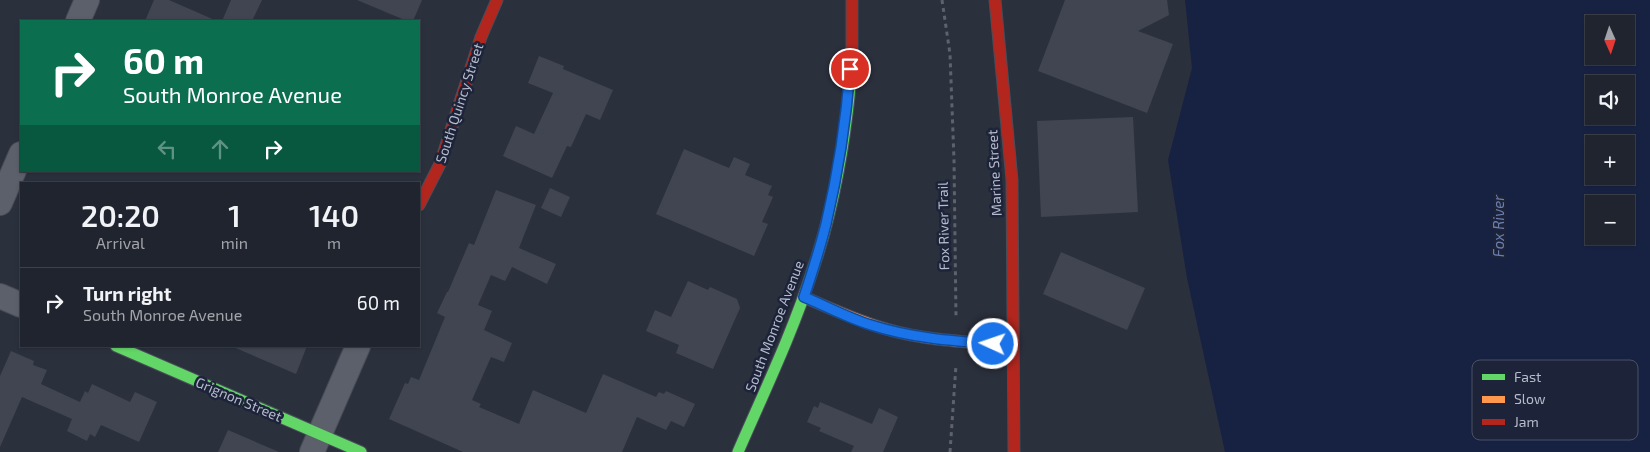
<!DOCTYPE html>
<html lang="en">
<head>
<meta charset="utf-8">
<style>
  :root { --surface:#20242e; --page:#282c36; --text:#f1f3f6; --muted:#a2a4aa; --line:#3d414a }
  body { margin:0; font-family:"Exo 2",sans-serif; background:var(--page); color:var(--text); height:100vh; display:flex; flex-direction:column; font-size:19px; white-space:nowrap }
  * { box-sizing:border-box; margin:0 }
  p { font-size:16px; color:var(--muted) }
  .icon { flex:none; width:28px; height:28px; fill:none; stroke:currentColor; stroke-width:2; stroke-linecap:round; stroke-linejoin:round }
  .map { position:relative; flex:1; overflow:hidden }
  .details { position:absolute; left:20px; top:182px; width:400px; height:165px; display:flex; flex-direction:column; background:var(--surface); border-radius:0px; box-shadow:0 1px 4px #0004,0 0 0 1px var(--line) }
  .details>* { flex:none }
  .hud { position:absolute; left:20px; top:20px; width:400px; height:152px; border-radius:0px; box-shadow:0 1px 4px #0004,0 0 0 1px var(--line); background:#0b6e4f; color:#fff; overflow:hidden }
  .needle { width:32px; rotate:177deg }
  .fabs { position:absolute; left:1585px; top:15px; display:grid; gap:10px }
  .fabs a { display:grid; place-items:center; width:50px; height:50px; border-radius:0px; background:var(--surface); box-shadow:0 1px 4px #0004,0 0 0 1px var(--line); font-size:25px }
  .pin { position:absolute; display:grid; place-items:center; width:42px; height:42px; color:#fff; margin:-21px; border:2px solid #fff; border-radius:50%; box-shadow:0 1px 5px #0007 }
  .me { position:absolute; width:55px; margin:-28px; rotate:273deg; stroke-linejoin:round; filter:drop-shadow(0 0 4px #0008) }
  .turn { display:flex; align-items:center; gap:18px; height:105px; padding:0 20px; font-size:22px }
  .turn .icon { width:65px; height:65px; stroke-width:2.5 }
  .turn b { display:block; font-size:35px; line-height:42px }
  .lanes { display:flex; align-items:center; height:48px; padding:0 20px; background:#0003; justify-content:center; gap:25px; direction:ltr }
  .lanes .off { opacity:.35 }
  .eta { display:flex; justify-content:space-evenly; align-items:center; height:85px; text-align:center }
  .eta b { font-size:30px; font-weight:600; line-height:35px }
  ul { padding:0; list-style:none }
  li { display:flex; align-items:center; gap:15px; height:70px; padding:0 20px; border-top:1px solid var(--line) }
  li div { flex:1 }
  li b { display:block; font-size:19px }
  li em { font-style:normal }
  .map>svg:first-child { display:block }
</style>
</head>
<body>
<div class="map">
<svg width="1650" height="452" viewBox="0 0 1650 452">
  <rect width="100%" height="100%" fill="#2b303d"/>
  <path fill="#172243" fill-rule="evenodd" d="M1185,0H1650V452H1225L1187,278L1168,160L1192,68ZM1594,24H1626V56H1594ZM1594,84H1626V116H1594ZM1594,144H1626V176H1594ZM1594,204H1626V236H1594Z"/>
  <g fill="#404551">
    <polygon points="154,0 169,0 217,21 145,21"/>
    <polygon points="231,0 262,0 252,21 222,21"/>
    <polygon points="357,0 422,0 413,21 407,21"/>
    <polygon points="1065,0 1167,0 1169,15 1138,31 1173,44 1147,113 1038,71"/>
    <polygon points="539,56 564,66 563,69 613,90 600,120 586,114 571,147 567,146 552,178 503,156 516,126 534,134 553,93 528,83"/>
    <polygon points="1133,117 1138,212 1041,217 1037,121"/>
    <polygon points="684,149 729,168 734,157 750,164 745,175 772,186 768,195 773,197 762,222 768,224 754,256 656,214"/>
    <polygon points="550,188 570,197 561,217 541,208"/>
    <polygon points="496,190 536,205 519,248 556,264 547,284 512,267 505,281 491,275 478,305 492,311 484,330 512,343 504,362 491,357 472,400 481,404 479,407 519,424 533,390 586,413 603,374 656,397 659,392 664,394 666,391 695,404 684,427 671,421 666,430 637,417 622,452 463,452 389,419 405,383 408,384 411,377 419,380 445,317 437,313 447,292 448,292 469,243 474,245"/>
    <polygon points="1061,252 1145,288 1127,330 1043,294"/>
    <polygon points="688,281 708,290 710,287 737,299 740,308 713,369 676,353 679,345 646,331 655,310 671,317"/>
    <polygon points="231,346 307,346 296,374"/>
    <polygon points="11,351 34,361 33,365 47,370 41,384 80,402 85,391 88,393 92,384 130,402 135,392 157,402 139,442 101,425 95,437 90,434 87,441 67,431 72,419 22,397 0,447 0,376"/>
    <polygon points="820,402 872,424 879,408 898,417 883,452 851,452 854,446 819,431 821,428 807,422 814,406 818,408"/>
    <polygon points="228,430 279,452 218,452"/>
  </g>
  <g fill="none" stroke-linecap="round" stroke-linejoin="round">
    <g stroke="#494d59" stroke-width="26">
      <g id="street">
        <polyline points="78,21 87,0"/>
        <polyline points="0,203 21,154"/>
        <polyline points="0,296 21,305"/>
        <polyline points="312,452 358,346"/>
      </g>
    </g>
    <g stroke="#494d59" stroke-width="13">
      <g id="fast">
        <polyline points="116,346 361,452"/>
        <path d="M738,452C764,392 793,332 813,269C833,210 844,149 850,87"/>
      </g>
    </g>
    <g stroke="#494d59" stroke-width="13">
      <path id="slow" d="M804,297C831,309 858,321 886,329C927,341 970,342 1012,345"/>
    </g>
    <g stroke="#494d59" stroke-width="13">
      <g id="jam">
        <polyline points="995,0 1012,180 1014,452"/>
        <polyline points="850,87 852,53 852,0"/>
        <polyline points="419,205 440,164 481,37 497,0"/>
      </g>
    </g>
    <g stroke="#5e626c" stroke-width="3" stroke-dasharray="4 4" stroke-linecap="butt">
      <polyline points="942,0 950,54 954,160 956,317"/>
      <polyline points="950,452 956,365"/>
    </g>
    <use href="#street" stroke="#5c606a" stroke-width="24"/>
    <use href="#fast" stroke="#63d668" stroke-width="11"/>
    <use href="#slow" stroke="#ff974d" stroke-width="11"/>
    <use href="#jam" stroke="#b3261e" stroke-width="11"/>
  </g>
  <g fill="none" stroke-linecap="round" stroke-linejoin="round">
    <g stroke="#114b97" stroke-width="12">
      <path id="route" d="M850,69C846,122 838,173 826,224C820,248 812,273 804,297C826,306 848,318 871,325C911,338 953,341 993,344"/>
    </g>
    <use href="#route" stroke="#1a73e8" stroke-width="9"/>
  </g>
  <g text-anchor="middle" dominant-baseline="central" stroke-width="5" stroke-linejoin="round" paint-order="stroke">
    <g font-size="14" fill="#b6bbcd" stroke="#1d2439">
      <text transform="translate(459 103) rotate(-72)">South Quincy Street</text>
      <text transform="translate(994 173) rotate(-93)">Marine Street</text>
      <text transform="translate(943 226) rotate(-91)">Fox River Trail</text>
      <text transform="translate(774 326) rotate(-69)">South Monroe Avenue</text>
      <text transform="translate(239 399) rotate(23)">Grignon Street</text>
    </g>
    <g font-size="15" font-style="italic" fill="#6c7eaf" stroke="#1d2439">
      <text transform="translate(1498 226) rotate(-90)">Fox River</text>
    </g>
  </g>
  <rect x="1472" y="360" width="166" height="80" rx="8" fill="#1d2439" stroke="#4b5165" stroke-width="1"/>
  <rect x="1482" y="374" width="23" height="6" fill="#63d668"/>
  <rect x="1482" y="396" width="23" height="7" fill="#ff974d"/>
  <rect x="1482" y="419" width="23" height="6" fill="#b3261e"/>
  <g font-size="14" fill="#b6bbcd">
    <text x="1514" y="382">Fast</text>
    <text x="1514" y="404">Slow</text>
    <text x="1514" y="427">Jam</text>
  </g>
</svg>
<div class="fabs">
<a><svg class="needle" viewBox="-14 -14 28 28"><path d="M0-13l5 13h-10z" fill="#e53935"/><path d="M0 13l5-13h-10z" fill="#a2a4aa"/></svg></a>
<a><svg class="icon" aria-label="sound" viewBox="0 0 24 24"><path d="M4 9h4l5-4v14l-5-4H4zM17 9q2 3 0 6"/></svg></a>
<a>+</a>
<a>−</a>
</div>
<div class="pin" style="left:850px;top:69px;background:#d93025"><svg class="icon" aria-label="arrive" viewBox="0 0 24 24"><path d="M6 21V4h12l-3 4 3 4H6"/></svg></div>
<svg class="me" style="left:993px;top:344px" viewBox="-20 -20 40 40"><circle r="17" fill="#1a73e8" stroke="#fff" stroke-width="3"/><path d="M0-11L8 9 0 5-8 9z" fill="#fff"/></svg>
<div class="hud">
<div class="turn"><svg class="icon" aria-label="right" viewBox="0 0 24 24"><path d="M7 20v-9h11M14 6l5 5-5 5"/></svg><div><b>60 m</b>South Monroe Avenue</div></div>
<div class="lanes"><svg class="icon off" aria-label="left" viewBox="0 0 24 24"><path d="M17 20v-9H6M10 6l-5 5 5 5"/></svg><svg class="icon off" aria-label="ahead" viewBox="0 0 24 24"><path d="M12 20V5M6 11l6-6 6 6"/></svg><svg class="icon" aria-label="right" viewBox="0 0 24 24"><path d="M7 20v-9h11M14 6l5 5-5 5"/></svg></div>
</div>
<section class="details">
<div class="eta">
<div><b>20:20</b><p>Arrival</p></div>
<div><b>1</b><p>min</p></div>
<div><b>140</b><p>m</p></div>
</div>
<ul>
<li><svg class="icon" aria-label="right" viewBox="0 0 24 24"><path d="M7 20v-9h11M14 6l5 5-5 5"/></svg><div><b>Turn right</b><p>South Monroe Avenue</p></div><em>60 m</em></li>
</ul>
</section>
</div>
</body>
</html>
